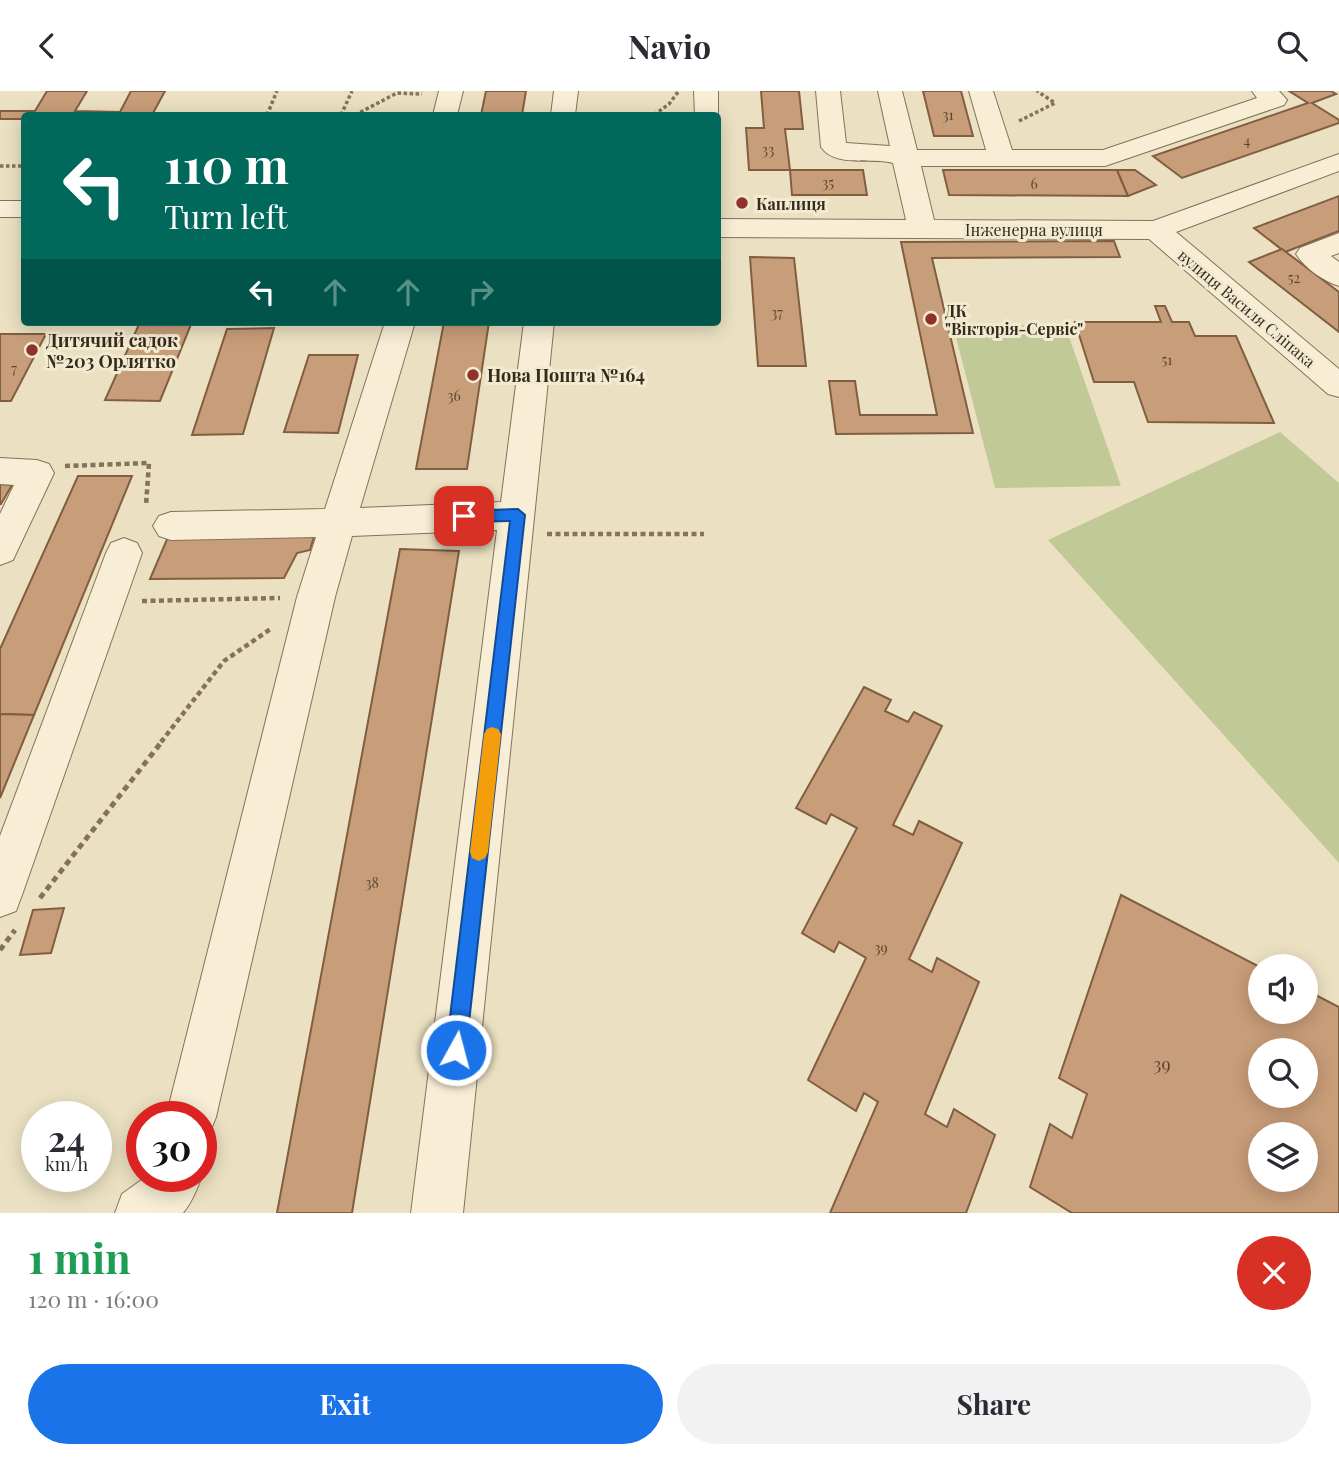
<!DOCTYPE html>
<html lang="en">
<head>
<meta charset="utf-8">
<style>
  :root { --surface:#fff; --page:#f2f2f3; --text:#2b2b33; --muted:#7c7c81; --accent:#1a73e8 }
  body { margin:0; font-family:"Playfair Display",serif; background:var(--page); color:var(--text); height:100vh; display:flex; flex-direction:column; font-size:26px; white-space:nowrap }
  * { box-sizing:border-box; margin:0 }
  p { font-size:23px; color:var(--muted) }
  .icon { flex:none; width:38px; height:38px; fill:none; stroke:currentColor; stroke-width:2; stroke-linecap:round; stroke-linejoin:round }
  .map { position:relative; height:1122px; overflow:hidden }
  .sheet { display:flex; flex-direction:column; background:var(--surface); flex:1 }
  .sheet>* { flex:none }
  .top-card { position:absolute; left:21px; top:21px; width:700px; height:214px; border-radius:7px; box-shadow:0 4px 18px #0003; background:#00695c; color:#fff; overflow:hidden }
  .buttons { position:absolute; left:1248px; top:863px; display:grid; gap:14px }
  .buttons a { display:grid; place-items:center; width:70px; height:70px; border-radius:50%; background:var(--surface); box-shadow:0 4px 18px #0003; font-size:35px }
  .speed { position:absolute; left:21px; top:1010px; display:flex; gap:14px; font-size:35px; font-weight:700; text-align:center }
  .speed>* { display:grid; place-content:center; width:91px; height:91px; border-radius:50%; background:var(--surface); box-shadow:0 4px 18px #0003; line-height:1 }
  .speed small { font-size:18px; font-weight:400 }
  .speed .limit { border:10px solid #d22; background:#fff; color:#111 }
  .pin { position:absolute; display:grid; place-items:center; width:60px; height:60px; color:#fff; margin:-30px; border-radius:14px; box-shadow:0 4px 10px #0006 }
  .me { position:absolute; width:77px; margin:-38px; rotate:7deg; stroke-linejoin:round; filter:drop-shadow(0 0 5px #0008) }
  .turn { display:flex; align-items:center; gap:24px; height:147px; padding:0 28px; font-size:32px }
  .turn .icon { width:91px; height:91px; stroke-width:2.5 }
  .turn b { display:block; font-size:49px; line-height:60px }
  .lanes { display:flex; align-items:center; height:66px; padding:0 28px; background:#0003; justify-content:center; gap:35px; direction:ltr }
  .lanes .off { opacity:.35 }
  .round { display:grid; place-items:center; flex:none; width:74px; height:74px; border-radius:37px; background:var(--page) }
  .head { display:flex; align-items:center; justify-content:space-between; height:119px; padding:0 28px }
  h1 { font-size:42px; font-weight:700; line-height:52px; color:#1e9e55 }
  .cta { display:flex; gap:14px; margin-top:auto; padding:14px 28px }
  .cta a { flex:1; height:80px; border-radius:42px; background:var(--accent); color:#fff; font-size:28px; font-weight:700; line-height:80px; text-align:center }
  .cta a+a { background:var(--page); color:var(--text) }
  header { display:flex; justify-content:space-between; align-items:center; height:91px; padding:0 28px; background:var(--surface); font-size:32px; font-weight:700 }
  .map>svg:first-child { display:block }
</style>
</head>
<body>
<header><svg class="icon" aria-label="back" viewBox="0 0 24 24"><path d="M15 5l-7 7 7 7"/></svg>Navio<svg class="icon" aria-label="search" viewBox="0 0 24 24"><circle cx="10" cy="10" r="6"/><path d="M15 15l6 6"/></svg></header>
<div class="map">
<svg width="1339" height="1122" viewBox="0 0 1339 1122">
  <rect width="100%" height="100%" fill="#ebe1c2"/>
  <g fill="#c1c997">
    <polygon points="1065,234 1121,395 995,397 953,235"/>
    <polygon points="1280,341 1339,392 1339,772 1048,449"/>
  </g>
  <g fill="#c89d79" stroke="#825e41" stroke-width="2" fill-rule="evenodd">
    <polygon points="47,0 87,0 75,20 120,21 131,0 165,0 152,24 24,24 24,28 0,28 0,20 35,20"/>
    <polygon points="486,0 526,0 522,24 481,24"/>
    <polygon points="761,0 799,0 803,38 785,38 790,79 749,79 746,37 764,37"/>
    <polygon points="923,0 961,0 973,45 934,45"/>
    <polygon points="1289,0 1331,0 1336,3 1312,12 1339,29 1339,32 1182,87 1153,65 1308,12"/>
    <polygon points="790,79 863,79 867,104 792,104"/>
    <polygon points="943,79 1117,79 1128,105 949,104"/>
    <polygon points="1117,79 1135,79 1156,94 1128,105"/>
    <polygon points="1339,105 1339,140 1285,161 1254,137"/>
    <polygon points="1114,150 1120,166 932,167 973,342 836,343 829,290 855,290 860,324 937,324 901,151"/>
    <polygon points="1282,158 1339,201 1339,241 1249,171"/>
    <polygon points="750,166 794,167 806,275 758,275"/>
    <polygon points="1155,215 1165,215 1172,231 1189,231 1195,245 1236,245 1274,332 1148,331 1134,291 1094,291 1075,231 1161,231"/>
    <polygon points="140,231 192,231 160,310 105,309"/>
    <polygon points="444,231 489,231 467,378 416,378"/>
    <polygon points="274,237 243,343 192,344 227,238"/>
    <polygon points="0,243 46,243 11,310 0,310"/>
    <polygon points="309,264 358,264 338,342 284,341"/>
    <polygon points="78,385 132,385 34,624 0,623 0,558"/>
    <polygon points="0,393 12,394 1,413 0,413"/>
    <polygon points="171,439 316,439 310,459 297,462 284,487 150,488"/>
    <polygon points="400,458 459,460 352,1122 277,1122"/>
    <polygon points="864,596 891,609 885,620 908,631 914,621 942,635 893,734 913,744 919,730 962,752 909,868 932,881 937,867 979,891 925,1023 947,1036 954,1018 995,1044 966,1122 830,1122 878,1011 864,1002 856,1020 808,989 866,867 839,851 834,861 802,842 857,737 831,723 826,733 796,717"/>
    <polygon points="0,623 34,624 0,707"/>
    <path d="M1121,804L1260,876V920H1306V899L1339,916V1122H1072L1030,1096L1050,1033L1072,1047L1087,1003L1059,987ZM1260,959H1306V1004H1260ZM1260,1043H1306V1088H1260Z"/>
    <polygon points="64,817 51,862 20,864 33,819"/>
  </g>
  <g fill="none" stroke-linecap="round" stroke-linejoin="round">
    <g stroke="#84725a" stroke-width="2">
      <g id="minor">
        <polygon points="439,0 463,0 457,24 433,24"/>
        <polygon points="554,0 578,0 575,24 551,24"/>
        <polygon points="694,0 718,0 718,27 718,24 695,24"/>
        <path d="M816,0H840L846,52L890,55L878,0H902L917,59H986L969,0H993L1012,59H1103L1257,7L1252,0H1279L1287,9L1284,14L1105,75H921L934,129L1153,130L1339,63V80L1176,141L1339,278V306L1328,303L1149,148L718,146V128L906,129L893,72C872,66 835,77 821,56Z"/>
        <rect x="0" y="110" width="24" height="16"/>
        <path d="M1339,142V162L1331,165L1339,171V195C1323,190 1305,177 1296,163L1300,157Z"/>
        <polygon points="385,231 415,231 360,417 501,411 524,231 554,231 463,1122 411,1122 497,439 352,445 335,506 216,1026 209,1044 201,1047 201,1026 166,1026 297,506 316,446 171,449 159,445 153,435 159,425 171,421 325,418"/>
        <polygon points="0,367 37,369 49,373 54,382 13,469 0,474 0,423 14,394 0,393"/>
        <polygon points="124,447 137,452 142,462 22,804 16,820 0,826 0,745 106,462 111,452"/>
        <path d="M201,1084L202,1085C197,1098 192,1111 183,1122H115L122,1103L147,1085Z"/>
      </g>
    </g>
    <g stroke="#84725a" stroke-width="3.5" stroke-dasharray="3.5 2.5" stroke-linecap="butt">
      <polyline points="267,24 277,0"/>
      <polyline points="341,24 352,0"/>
      <polyline points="355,24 397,2 422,3"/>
      <polyline points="654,24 669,13 678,1"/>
      <polyline points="1019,30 1055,12 1037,0"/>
      <polyline points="0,75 24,75"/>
    </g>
    <g stroke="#84725a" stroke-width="4.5" stroke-dasharray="5 3.5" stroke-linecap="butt">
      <polyline points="65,375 149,372 146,414"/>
      <polyline points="547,443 704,443"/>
      <polyline points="142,510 280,507"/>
      <polyline points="161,651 224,570 272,537"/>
    </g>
    <g stroke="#84725a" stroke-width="5" stroke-dasharray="6 4.5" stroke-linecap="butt">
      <polyline points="40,807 163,649"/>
      <polyline points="0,859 15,839"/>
    </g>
    <use href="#minor" fill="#f7eed5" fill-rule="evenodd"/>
  </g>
  <polygon fill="#1a73e8" stroke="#114b97" stroke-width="2" points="518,418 525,424 466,959 463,966 456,969 449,966 446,959 510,430 464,431 457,425 464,420"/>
  <polygon fill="#f59e0b" points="492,636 498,638 501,643 488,761 485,767 479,770 472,767 470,761 484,643 487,638"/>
  <g fill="#90312d" stroke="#f3ebd1" stroke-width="2.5">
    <circle cx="742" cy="112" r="7"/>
    <circle cx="931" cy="228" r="7"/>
    <circle cx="32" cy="259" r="7"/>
    <circle cx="473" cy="284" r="7"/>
  </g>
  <g text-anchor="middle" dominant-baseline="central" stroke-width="6" stroke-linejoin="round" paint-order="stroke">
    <g font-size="14" fill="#5a4735">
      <text x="948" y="23">31</text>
      <text x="1247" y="49">4</text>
      <text x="768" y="58">33</text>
      <text x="828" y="91">35</text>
      <text x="1034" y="92">6</text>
      <text x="1294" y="186">52</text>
      <text x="777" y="221">37</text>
      <text x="1167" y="268">51</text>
      <text x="14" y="277">7</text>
      <text x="454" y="304">36</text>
      <text x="372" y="791">38</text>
      <text x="881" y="856">39</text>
    </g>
    <g font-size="16" font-weight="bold" fill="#352a1e" stroke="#f3ebd1" text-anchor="start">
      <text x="756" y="112">Каплиця</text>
      <text x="945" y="219">ДК<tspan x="945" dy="18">"Вікторія-Сервіс"</tspan></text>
    </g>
    <g font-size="16" fill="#352a1e" stroke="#f3ebd1">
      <text x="1034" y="138">Інженерна вулиця</text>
      <text transform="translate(1247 217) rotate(40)">вулиця Василя Сліпака</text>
    </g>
    <g font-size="18" font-weight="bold" fill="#352a1e" stroke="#f3ebd1" text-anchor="start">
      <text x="46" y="249">Дитячий садок<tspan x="46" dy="21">№203 Орлятко</tspan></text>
      <text x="487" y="284">Нова Пошта №164</text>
    </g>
    <g font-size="18" fill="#5a4735">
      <text x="1162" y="973">39</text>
    </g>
  </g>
</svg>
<div class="buttons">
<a><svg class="icon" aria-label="sound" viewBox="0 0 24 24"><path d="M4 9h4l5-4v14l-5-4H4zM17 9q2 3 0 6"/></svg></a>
<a><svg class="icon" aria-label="search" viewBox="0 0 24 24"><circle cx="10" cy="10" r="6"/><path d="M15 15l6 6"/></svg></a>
<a><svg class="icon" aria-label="layers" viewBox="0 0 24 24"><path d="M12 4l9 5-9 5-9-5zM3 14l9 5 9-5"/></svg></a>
</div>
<div class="speed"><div>24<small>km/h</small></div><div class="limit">30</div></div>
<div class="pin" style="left:464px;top:425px;background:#d93025"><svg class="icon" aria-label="arrive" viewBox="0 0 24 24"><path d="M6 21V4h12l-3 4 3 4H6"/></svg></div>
<svg class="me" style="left:456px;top:959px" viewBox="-20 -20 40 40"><circle r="17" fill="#1a73e8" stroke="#fff" stroke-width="3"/><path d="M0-11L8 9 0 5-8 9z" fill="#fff"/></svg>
<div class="top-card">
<div class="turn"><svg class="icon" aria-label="left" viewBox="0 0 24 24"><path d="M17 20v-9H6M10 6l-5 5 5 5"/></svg><div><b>110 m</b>Turn left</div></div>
<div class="lanes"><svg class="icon" aria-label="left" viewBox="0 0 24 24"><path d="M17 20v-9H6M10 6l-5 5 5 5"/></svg><svg class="icon off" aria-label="ahead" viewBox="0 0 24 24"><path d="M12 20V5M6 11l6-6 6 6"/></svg><svg class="icon off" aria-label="ahead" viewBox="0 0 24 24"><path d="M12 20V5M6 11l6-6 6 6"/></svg><svg class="icon off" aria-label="right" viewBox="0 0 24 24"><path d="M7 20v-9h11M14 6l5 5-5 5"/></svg></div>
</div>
</div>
<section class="sheet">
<div class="head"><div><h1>1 min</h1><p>120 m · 16:00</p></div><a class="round" style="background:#d93025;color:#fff"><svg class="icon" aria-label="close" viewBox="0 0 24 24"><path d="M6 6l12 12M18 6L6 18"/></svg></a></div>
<div class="cta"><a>Exit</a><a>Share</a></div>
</section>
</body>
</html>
